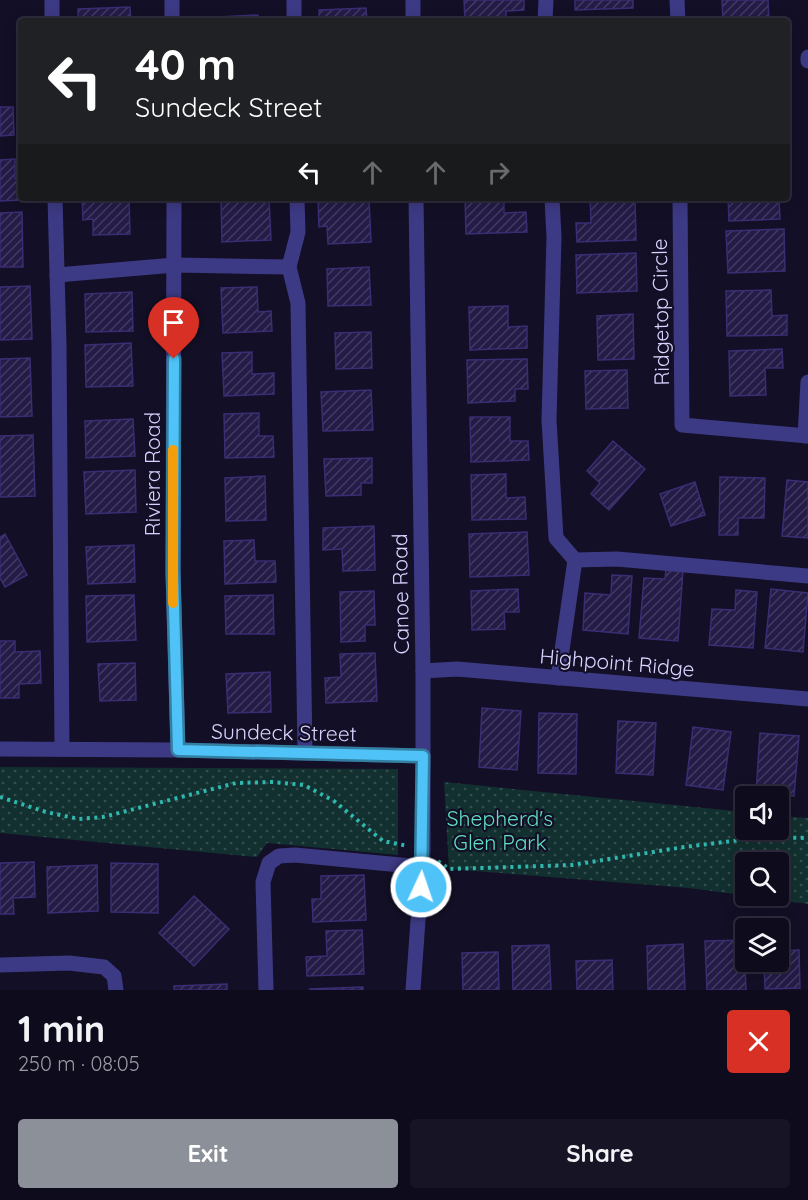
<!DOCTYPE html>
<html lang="en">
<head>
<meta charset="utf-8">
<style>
  :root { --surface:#0e0b1c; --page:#171425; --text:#f1f3f6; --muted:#9b9ba3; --line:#2e2b3b; --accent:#8c9099 }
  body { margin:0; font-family:Quicksand,sans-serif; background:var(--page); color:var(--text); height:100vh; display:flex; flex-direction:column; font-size:22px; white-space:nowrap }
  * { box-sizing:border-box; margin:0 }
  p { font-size:20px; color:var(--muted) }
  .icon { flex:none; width:33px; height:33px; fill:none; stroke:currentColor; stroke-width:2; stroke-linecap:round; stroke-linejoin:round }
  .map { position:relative; height:990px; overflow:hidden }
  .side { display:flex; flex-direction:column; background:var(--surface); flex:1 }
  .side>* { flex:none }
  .hud { position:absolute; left:18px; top:18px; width:772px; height:183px; border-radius:6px; box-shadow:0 3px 15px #0003,0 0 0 2px var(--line); background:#202124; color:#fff; overflow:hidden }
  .controls { position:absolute; left:735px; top:786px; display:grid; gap:12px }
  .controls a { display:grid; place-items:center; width:54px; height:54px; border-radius:6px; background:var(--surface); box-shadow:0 3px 15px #0003,0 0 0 2px var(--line); font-size:30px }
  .pin { position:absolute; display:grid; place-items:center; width:51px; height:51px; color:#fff; margin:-62px -26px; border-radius:50% 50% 50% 0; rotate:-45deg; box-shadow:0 0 6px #0007 }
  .pin .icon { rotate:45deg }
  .me { position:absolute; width:66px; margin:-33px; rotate:3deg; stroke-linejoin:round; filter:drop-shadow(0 0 4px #0008) }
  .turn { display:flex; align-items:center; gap:21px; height:126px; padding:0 18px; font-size:27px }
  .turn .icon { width:78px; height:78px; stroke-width:2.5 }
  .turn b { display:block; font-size:42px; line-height:51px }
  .lanes { display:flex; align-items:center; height:57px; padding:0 18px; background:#0003; justify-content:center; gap:30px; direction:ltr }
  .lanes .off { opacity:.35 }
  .round { display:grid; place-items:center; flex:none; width:63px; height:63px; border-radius:6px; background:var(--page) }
  .summary { display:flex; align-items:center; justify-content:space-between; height:102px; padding:0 18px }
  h1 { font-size:36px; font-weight:800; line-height:45px }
  .button { display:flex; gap:12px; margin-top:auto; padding:12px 18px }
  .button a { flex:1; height:69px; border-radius:6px; background:var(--accent); color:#fff; font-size:24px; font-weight:800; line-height:69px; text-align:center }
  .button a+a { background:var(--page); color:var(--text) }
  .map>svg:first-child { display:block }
</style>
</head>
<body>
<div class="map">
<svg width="808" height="990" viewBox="0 0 808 990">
  <defs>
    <pattern id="grass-dots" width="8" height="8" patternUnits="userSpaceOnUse" patternTransform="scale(1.5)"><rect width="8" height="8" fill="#12302f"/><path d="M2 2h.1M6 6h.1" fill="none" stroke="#344d4e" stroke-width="1.8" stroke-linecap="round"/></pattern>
    <pattern id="building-hatch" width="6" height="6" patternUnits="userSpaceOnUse" patternTransform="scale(1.5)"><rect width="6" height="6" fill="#241b47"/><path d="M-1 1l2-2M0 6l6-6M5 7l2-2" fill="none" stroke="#433b63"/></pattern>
  </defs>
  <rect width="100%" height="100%" fill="#130f26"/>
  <g fill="url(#grass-dots)" fill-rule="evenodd">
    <polygon points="0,767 398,769 398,855 267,843 257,857 0,833"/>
    <path d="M444,782L745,812L746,830H778L779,816L808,818V904L689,888L449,869ZM746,862H778V896H746Z"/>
  </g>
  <g fill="url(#building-hatch)" stroke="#3b2d73" stroke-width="1.5">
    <polygon points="464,0 524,0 524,10 506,11 506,21 465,21"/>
    <polygon points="575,0 633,0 633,8 575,10"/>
    <polygon points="722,0 768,0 769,20 782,19 782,21 723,21"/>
    <polygon points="130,7 131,21 78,21 78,9"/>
    <polygon points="366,8 367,21 319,21 319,10"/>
    <polygon points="258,15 258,21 219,21 219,17"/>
    <polygon points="0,107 13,107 14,135 0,136"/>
    <polygon points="15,159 15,179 21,179 21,198 23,198 23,200 0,201 0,160"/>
    <polygon points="82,198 129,198 130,234 93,235 93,219 83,220"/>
    <polygon points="221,198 269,198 271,240 222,242"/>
    <polygon points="465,198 504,198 504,213 526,212 527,232 466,234"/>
    <polygon points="590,198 635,198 636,240 577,242 576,223 591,223"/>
    <polygon points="728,198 779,198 780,219 729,221"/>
    <polygon points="369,199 371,242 328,244 327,226 319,227 318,200"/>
    <polygon points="22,212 23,267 0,267 0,213"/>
    <polygon points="784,229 785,271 728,273 726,231"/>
    <polygon points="636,253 637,291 577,293 576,255"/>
    <polygon points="369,267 371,305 328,306 327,269"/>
    <polygon points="30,286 32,339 0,340 0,287"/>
    <polygon points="257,287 258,312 271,311 272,331 223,333 221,288"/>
    <polygon points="771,290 772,316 787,315 787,335 727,336 726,291"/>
    <polygon points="132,292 133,331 86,332 85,294"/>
    <polygon points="508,306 508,327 527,326 527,348 470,350 469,307"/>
    <polygon points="633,314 634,359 598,360 597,316"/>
    <polygon points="371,332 372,368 336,369 335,333"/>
    <polygon points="131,343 133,386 86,387 85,345"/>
    <polygon points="782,349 783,368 765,368 766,395 730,396 729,351"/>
    <polygon points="252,352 252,374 274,373 274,394 224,396 222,353"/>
    <polygon points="30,358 32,416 0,417 0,359"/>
    <polygon points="527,359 528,389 515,389 515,401 468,403 467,360"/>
    <polygon points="627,370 628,408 586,409 585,371"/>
    <polygon points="371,390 373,430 323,431 321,392"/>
    <polygon points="259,413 259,436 273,436 274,457 225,458 224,414"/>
    <polygon points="470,417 510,417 510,441 528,441 529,460 471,462"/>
    <polygon points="133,419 135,456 86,458 85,421"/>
    <polygon points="33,435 35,496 0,497 0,436"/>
    <polygon points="613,441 645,469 609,510 591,494 600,483 587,471"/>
    <polygon points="372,458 372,483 361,483 361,495 326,496 324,459"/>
    <polygon points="135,470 136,512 86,514 84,472"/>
    <polygon points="506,474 506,498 525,497 526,519 472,520 471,475"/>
    <polygon points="265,476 266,520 226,521 225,478"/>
    <polygon points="720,477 765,478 764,518 738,518 738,535 719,535"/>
    <polygon points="787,480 808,482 808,538 782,536"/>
    <polygon points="695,482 705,515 671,526 660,494"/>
    <polygon points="374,526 375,570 343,571 342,549 323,550 323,528"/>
    <polygon points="527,532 529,575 470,577 469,534"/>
    <polygon points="5,534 27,575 5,587 0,578 0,537"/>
    <polygon points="254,540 255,561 275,561 276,582 225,584 224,541"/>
    <polygon points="134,545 135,582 88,584 86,547"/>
    <polygon points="666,569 683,570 678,641 639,638 644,578 665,579"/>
    <polygon points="612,575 632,576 628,634 583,630 585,593 611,595"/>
    <polygon points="518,589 519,612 504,612 505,629 472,630 471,591"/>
    <polygon points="771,589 808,593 803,652 765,648"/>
    <polygon points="736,590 757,592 753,648 709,645 712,609 735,610"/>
    <polygon points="374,591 375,625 365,625 365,641 341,642 340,592"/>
    <polygon points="134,595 136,640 87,642 86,596"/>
    <polygon points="273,595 274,634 226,634 225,596"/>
    <polygon points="0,641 15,641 15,652 40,651 41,683 19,684 19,698 0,698"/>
    <polygon points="375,653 377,701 326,703 325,678 341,677 340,654"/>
    <polygon points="135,663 136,700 100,701 98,664"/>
    <polygon points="270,672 271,712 228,713 226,674"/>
    <polygon points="482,708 521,711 517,770 479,767"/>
    <polygon points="539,713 577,714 576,774 538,773"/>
    <polygon points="618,721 656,723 653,775 616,773"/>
    <polygon points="693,727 731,732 723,790 686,785"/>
    <polygon points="760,733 799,736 794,796 756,793"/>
    <polygon points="34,862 35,897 13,898 14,914 0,914 0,863"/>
    <polygon points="111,863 158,864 158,913 111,912"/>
    <polygon points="97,865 98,911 48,913 47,867"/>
    <polygon points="364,875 366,920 313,922 312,899 321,899 321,876"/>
    <polygon points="194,896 229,929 194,966 159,933"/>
    <polygon points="362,930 364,974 307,976 306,957 327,956 326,931"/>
    <polygon points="744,940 746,990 707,990 705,941"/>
    <polygon points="683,944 685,990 648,990 647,946"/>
    <polygon points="549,945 551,990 513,990 512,946"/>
    <polygon points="799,950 800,988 765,989 764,962 778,962 778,951"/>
    <polygon points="498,952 499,990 463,990 462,953"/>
    <polygon points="612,960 613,990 577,990 576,961"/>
    <polygon points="227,984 227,990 174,990 174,986"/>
    <polygon points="363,987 363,990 311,990 310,989"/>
  </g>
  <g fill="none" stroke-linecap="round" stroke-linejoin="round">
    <g stroke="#2fb8b0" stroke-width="4" stroke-dasharray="3 4.5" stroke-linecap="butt">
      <polyline points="0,797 46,812 79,819 103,817 236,783 273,782 304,785 334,801 383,841 408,846"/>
      <polyline points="438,861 449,869 572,865 684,847 765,837 808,838"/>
    </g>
    <g stroke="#3d3a85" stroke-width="15">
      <polyline points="52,0 52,21"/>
      <polyline points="172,0 172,21"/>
      <polyline points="294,0 294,21"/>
      <polyline points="413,0 413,21"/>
      <polyline points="677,0 678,21"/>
      <polyline points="545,21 546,0"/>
      <polyline points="808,57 808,61"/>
      <polyline points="55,198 59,345 62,749"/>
      <polyline points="174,198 173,572 178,750"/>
      <polyline points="297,198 298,232 289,267 298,303 305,753"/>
      <polyline points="552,198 554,237 549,420 556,538 575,560 617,559 808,576"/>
      <polyline points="680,198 682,425 808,436"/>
      <polyline points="57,275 175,265 289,267"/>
      <polyline points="805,436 808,382"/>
      <polyline points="423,671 457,669 808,699"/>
      <polyline points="558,678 575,560"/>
      <polyline points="0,749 178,750 423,756"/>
      <polyline points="0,965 69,963 104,967 114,976 116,990"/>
      <polyline points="266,990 263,882 269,863 279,856 295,855 422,867"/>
      <polyline points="413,990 423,851 423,671 416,198"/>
    </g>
  </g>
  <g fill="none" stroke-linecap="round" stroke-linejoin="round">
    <g stroke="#337fa1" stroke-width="15">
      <polyline id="route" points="174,359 173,572 178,750 423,756 421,887"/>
    </g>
    <use href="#route" stroke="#4fc3f7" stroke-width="10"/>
    <polyline stroke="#f59e0b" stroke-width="10" points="173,603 173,450"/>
  </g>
  <g text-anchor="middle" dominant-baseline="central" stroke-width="4.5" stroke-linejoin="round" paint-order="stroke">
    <g font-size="21" fill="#d9d4ff" stroke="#130f26">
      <text transform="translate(660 312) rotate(-91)">Ridgetop Circle</text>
      <text transform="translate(152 474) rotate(-90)">Riviera Road</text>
      <text transform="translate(400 594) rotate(-91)">Canoe Road</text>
      <text transform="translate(617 662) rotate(5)">Highpoint Ridge</text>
      <text transform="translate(284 732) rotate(1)">Sundeck Street</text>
    </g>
    <g font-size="21" fill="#5fe0c0" stroke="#130f26">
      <text x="500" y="818">Shepherd's<tspan x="500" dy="24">Glen Park</tspan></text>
    </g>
  </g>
</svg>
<div class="controls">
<a><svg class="icon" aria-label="sound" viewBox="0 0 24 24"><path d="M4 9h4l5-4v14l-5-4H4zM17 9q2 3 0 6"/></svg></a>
<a><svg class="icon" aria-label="search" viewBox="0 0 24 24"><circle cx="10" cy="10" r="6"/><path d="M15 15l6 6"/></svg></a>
<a><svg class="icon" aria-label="layers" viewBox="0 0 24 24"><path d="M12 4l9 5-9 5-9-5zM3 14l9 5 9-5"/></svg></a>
</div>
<div class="pin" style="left:174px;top:359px;background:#d93025"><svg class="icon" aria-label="arrive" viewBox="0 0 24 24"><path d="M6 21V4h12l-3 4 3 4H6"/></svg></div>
<svg class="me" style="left:421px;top:887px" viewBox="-20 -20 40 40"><circle r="17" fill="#4fc3f7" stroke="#fff" stroke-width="3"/><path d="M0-11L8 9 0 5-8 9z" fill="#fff"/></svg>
<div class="hud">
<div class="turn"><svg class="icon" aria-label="left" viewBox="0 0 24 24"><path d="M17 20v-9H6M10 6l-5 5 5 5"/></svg><div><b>40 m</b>Sundeck Street</div></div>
<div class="lanes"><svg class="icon" aria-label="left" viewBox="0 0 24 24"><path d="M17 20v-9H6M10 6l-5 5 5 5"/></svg><svg class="icon off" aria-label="ahead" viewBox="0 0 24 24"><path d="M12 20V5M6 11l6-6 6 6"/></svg><svg class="icon off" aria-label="ahead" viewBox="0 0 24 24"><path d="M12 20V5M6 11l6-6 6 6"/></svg><svg class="icon off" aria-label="right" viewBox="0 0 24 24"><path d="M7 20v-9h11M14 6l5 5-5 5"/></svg></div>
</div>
</div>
<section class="side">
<div class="summary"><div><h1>1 min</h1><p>250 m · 08:05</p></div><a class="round" style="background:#d93025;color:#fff"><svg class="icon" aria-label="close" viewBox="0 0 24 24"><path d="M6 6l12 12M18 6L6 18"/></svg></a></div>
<div class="button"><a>Exit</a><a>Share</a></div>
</section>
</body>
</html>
